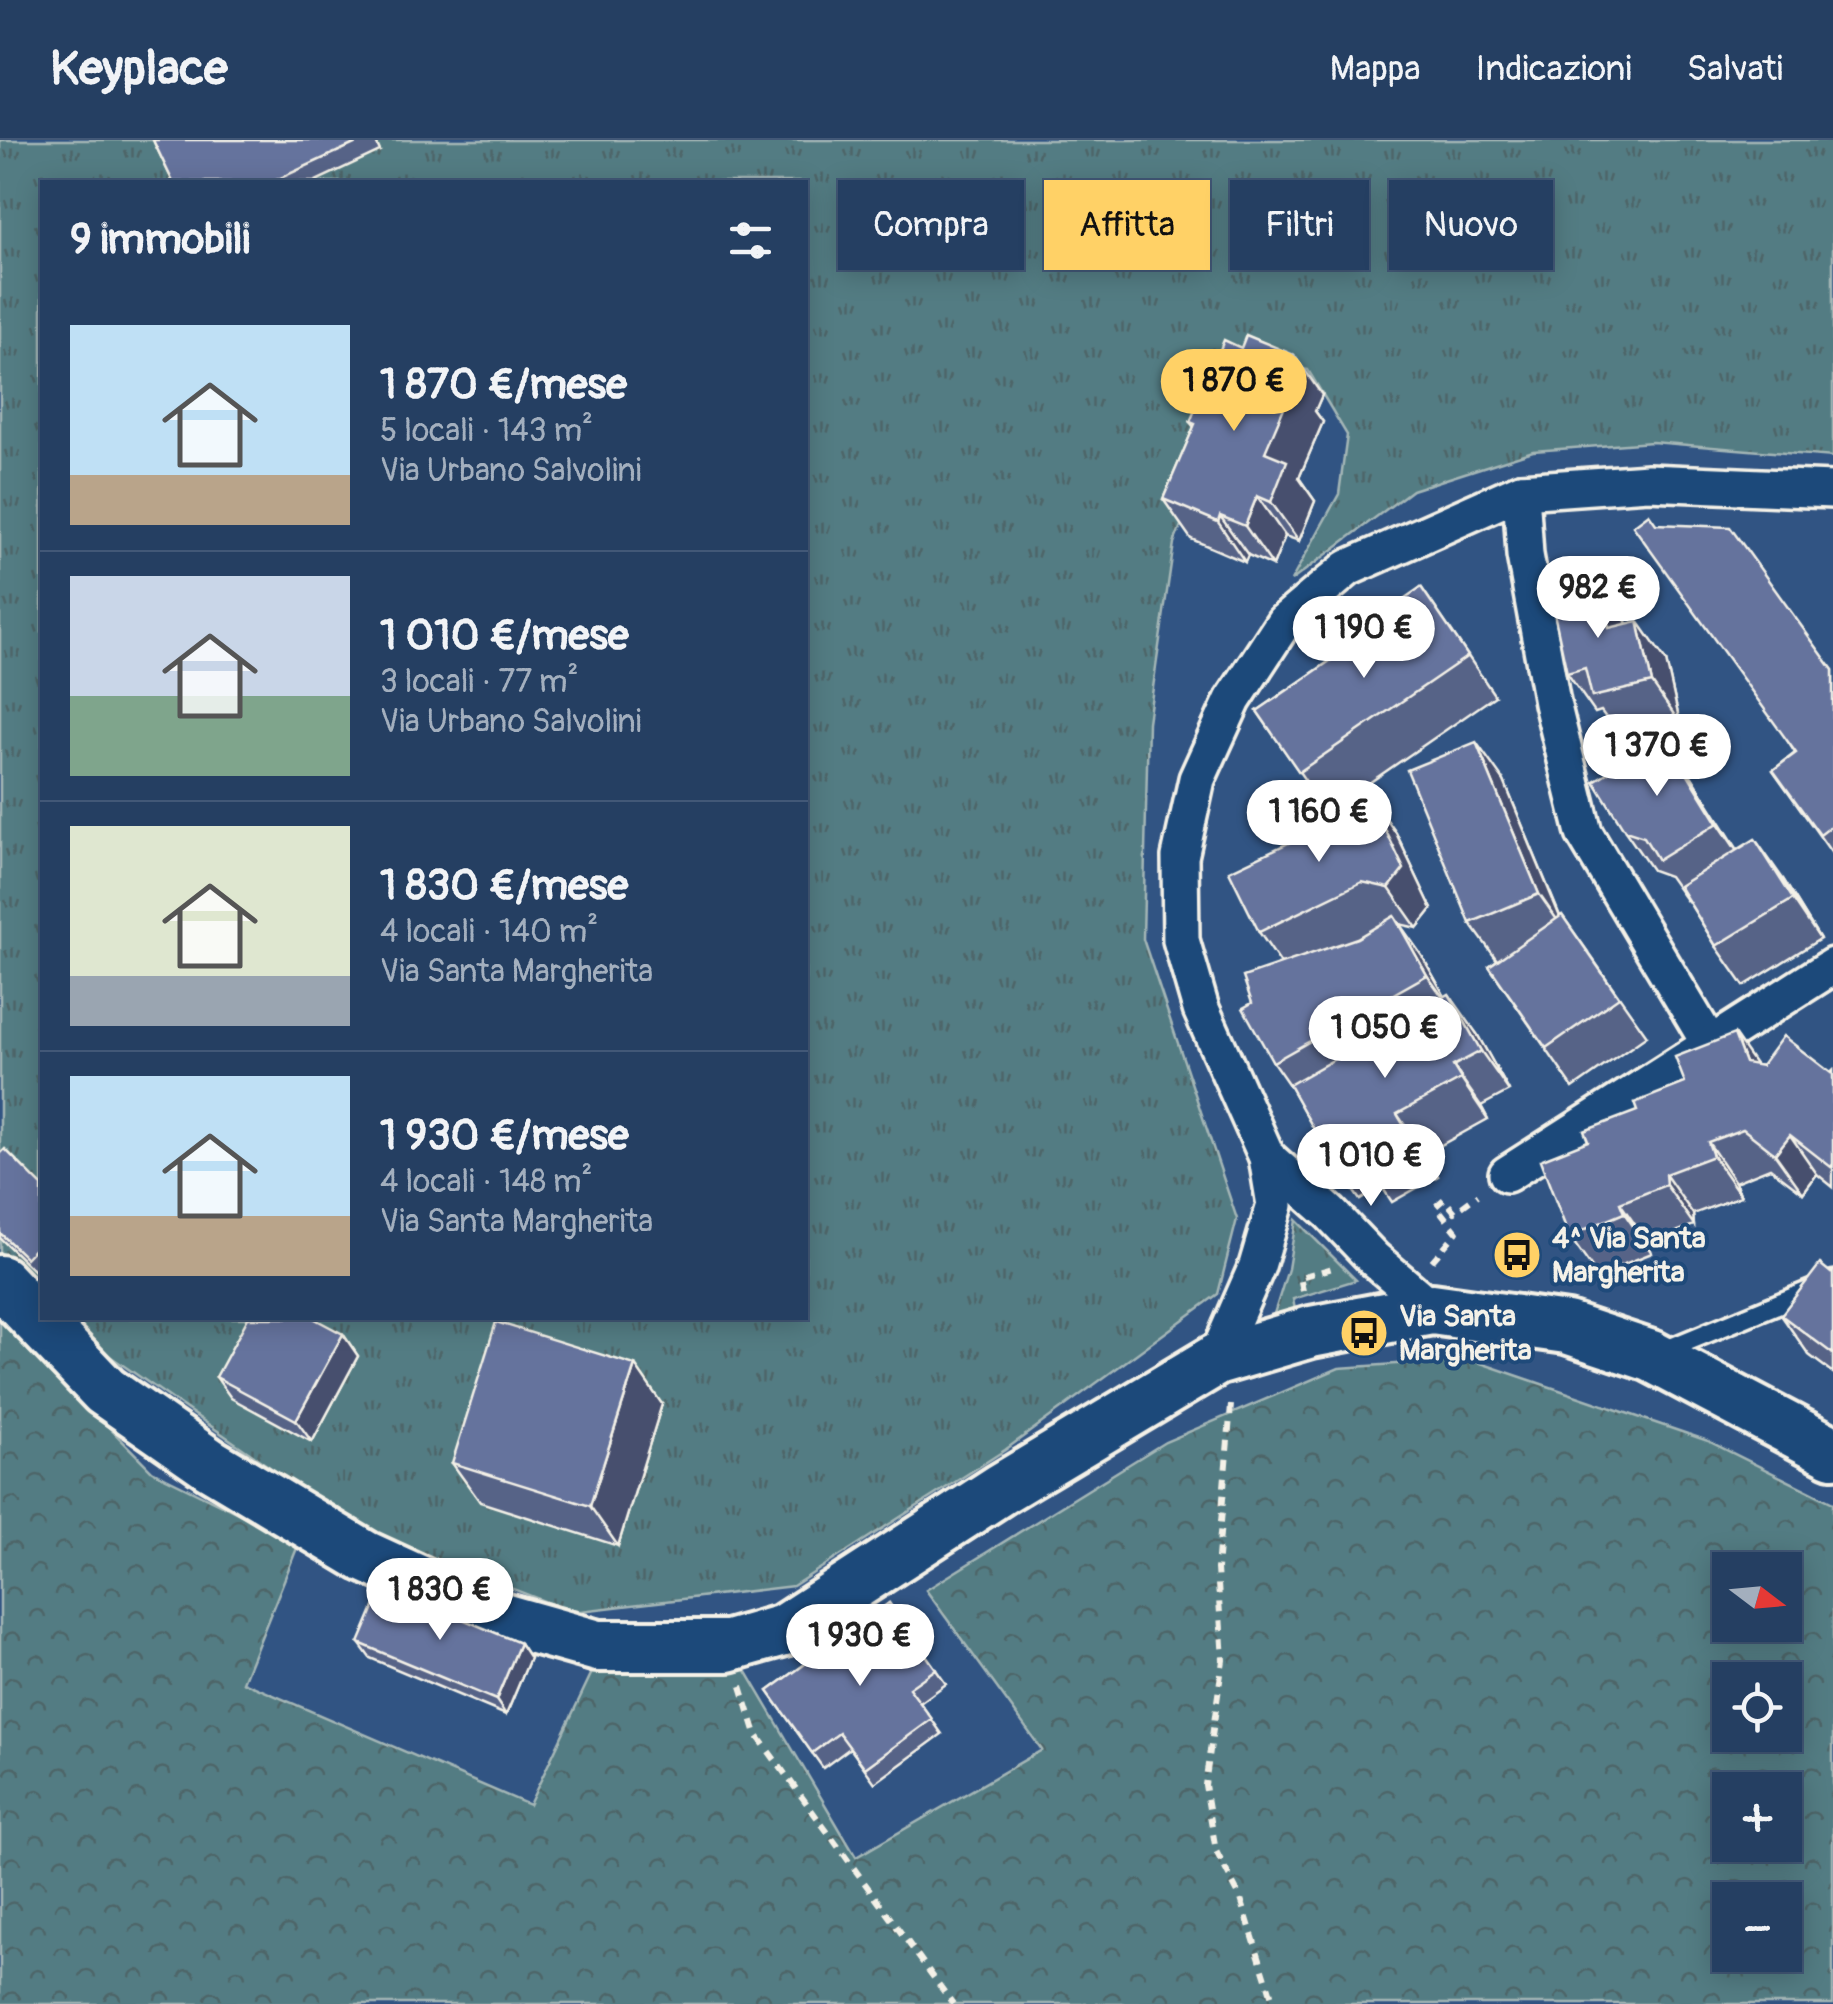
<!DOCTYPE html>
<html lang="it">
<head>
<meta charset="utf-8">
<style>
  :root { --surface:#253f62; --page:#2d4668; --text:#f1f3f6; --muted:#a3afbe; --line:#425877; --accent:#ffd166 }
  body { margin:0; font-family:Pangolin,sans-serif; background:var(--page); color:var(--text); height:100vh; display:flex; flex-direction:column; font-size:38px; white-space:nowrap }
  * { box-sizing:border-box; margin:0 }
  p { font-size:32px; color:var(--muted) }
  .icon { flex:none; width:55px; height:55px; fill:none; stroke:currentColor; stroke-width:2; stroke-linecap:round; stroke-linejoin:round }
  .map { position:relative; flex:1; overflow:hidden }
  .side { position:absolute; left:40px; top:40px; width:768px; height:1140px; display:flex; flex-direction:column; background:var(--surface); border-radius:0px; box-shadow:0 5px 25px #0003,0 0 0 2px var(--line) }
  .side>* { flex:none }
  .banner { position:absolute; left:838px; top:40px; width:845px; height:90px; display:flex; gap:20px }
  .needle { width:65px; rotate:106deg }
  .tools { position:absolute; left:1712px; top:1412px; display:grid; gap:20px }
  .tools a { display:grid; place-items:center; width:90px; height:90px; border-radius:0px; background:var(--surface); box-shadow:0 5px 25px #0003,0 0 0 2px var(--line); font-size:50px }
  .price { position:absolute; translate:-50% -85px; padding:0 22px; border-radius:35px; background:#fff; color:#222; font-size:32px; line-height:65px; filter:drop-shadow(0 2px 5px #0008) }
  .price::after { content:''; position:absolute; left:50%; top:60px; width:30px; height:22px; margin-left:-15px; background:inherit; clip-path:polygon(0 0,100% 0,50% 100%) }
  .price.on { background:var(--accent); color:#111 }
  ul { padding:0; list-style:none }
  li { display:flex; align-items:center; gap:30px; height:250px; padding:0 30px }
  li+li { border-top:2px solid var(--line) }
  li span { display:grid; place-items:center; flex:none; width:280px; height:200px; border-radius:0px; color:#555 }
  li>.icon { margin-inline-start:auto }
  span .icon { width:120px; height:120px; fill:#fffc; stroke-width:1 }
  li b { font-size:42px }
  h2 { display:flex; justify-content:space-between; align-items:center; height:120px; padding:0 30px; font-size:42px }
  .chip { padding:0 35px; border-radius:0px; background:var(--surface); box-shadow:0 5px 25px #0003,0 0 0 2px var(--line); font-size:35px; line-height:90px }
  .chip.on { background:var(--accent); color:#111 }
  header { display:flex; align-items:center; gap:60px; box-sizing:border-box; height:140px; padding:0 50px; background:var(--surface); border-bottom:2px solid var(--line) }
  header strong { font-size:48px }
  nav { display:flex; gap:55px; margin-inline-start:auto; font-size:35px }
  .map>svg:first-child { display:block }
  .grass { fill:url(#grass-tufts); stroke:#a4b6b6; stroke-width:2.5 }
  .forest { fill:url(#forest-crowns); stroke:#a4b6b6; stroke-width:2.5; fill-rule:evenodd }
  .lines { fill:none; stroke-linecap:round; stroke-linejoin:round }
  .lane-casing { stroke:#f4f1e8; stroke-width:25 }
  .street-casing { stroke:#f4f1e8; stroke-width:42 }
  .secondary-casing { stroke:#f4f1e8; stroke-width:58 }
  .path { stroke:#f4f1e8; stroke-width:6; stroke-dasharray:10 8; stroke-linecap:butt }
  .lane { stroke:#1f4a7a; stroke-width:18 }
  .street { stroke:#1f4a7a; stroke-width:35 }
  .secondary { stroke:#1f4a7a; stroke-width:50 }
  .wall { fill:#576387; stroke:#f4f1e8; stroke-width:2.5 }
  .shaded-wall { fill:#47506e; stroke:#f4f1e8; stroke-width:2.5 }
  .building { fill:#65739d; stroke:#f4f1e8; stroke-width:2.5 }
  .labels { text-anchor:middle; stroke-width:8; stroke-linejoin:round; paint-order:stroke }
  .poi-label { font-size:30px; font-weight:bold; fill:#f4f1e8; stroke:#1f4a7a; text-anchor:start }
</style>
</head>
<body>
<header>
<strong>Keyplace</strong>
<nav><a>Mappa</a><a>Indicazioni</a><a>Salvati</a></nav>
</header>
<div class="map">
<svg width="1833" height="1864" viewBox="0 0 1833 1864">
  <defs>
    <pattern id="grass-tufts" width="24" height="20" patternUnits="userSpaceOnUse" patternTransform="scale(2.5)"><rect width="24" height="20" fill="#537c83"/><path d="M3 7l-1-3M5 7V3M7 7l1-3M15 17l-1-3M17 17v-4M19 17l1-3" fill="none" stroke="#4e6568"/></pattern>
    <pattern id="forest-crowns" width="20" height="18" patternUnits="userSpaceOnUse" patternTransform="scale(2.5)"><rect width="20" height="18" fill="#537c83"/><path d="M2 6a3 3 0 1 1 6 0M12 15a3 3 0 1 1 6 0" fill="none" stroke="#4e6568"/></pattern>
  </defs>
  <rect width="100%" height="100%" fill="#315483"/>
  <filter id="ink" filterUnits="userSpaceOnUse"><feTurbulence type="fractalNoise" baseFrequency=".01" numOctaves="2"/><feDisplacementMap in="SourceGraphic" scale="20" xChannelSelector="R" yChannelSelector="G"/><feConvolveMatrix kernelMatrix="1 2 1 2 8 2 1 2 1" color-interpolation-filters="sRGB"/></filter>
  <g filter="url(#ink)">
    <!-- grass -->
    <g class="grass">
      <polygon points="0,0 1833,0 1833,317 1652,302 1533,311 1412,350 1291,441 1339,354 1347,295 1308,230 1248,219 1174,403 1148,582 1143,799 1237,1079 1218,1154 1005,1310 793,1446 572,1472 359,1389 55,1178 805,1178 805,42 42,42 42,1164 0,1117"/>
      <polygon points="1296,1080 1356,1140 1293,1159 1295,1170 1273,1177 1288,1129"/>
    </g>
    <!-- forest -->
    <path class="forest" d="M0,1177L152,1331L299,1403L243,1542L529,1665L595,1526L744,1527L856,1717L1042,1610L926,1450L1165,1302L1339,1228L1469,1219L1708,1301L1833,1363V1864H0ZM1730,1430H1785V1485H1730ZM1730,1540H1785V1595H1730ZM1730,1650H1785V1705H1730ZM1730,1760H1785V1815H1730Z"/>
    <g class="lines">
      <!-- lane casing -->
      <g class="lane-casing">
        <polyline id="lane" points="1661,1212 1833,1141"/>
      </g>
      <!-- street casing -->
      <g class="street-casing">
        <g id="street">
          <polyline points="1521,351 1525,415 1552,563 1584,693 1711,906"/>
          <polyline points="1267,1017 1330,1073 1374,1119 1432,1169"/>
          <polyline points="1507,1034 1833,826"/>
          <polyline points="1216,1220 1257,1126 1275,1065 1267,1017 1201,869 1181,800 1180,717 1197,639 1233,560 1284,482 1348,428 1521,351 1648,342 1833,350"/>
        </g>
      </g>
      <!-- secondary casing -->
      <g class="secondary-casing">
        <polyline id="secondary" points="0,1141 105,1251 210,1324 364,1416 499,1478 598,1506 728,1506 784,1490 1001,1349 1216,1220 1311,1192 1432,1169 1567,1188 1651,1216 1833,1312"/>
      </g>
      <!-- path -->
      <g class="path">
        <polyline points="1432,1121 1457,1092 1436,1066 1444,1059 1455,1072 1478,1055"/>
        <polyline points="1303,1151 1300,1137 1333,1128"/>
        <polyline points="1231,1265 1217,1429 1223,1520 1205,1645 1216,1711 1241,1759 1274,1864"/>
        <polyline points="741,1546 756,1594 953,1864"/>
      </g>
      <!-- lane -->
      <use href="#lane" class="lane"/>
      <!-- street -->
      <use href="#street" class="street"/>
      <!-- secondary -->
      <use href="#secondary" class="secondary"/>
    </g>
    <!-- wall -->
    <g class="wall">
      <polygon points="153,0 375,0 380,11 314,42 173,42"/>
      <polygon points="1322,255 1315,271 1323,282 1299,338 1315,361 1299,401 1285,396 1273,426 1248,415 1245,422 1191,399 1163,359 1194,287 1190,282"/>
      <polygon points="1656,384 1833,530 1833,715 1773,630 1795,613"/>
      <polygon points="1421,447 1495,556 1327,672 1257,571 1384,484"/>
      <polygon points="1625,478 1627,484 1666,521 1680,583 1620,597 1601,571 1595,573 1567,533"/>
      <polygon points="1692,637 1738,710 1783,739 1820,799 1744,846 1716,806 1687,759 1686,760 1669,736 1652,730 1625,691"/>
      <polygon points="1504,641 1560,776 1562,775 1647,896 1573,948 1489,826 1497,820 1470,783"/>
      <polygon points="1368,653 1396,693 1432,769 1417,788 1399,784 1422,816 1445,857 1477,894 1509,951 1481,966 1488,979 1425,1014 1438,1036 1392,1062 1382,1047 1360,1060 1332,1021 1289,945 1273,922 1252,863 1281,824 1259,792 1322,687"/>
      <polygon points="1755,925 1831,933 1833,931 1833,1047 1817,1034 1803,1053 1770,1028 1735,1042 1741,1056 1693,1074 1694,1085 1648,1103 1652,1113 1597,1135 1569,1096"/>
      <polygon points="0,1014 42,1046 42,1127 36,1133 0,1098"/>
      <polygon points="1833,1131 1833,1233 1809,1215 1781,1175"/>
      <polygon points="343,1194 358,1216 312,1302 231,1258 216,1237"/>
      <polygon points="662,1264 618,1406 480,1362 452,1323"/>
      <polygon points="889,1463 946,1544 920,1563 942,1594 875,1643 850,1608 823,1628 768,1551"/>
      <polygon points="359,1503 520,1503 530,1518 506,1575 370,1518"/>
    </g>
    <!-- shaded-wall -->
    <g class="shaded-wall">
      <polygon points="1294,215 1322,255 1315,271 1323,282 1299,338 1315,361 1299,401 1271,362 1265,312 1284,238"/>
      <polygon points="1257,356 1285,396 1273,426 1245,386"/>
      <polygon points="1220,376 1248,415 1245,422 1218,382"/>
      <polygon points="1597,438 1625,478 1637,527 1609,488"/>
      <polygon points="1638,481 1666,521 1680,583 1652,543"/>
      <polygon points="1665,597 1692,637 1745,723 1718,683"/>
      <polygon points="1476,602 1504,641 1567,794 1539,754"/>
      <polygon points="1368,653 1396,693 1432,769 1417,788 1389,748"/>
      <polygon points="1755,699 1783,739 1820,799 1793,759"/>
      <polygon points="1394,776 1422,816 1455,874 1427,835"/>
      <polygon points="1449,854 1477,894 1509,951 1481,911"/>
      <polygon points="1734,894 1761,933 1745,923"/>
      <polygon points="1453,926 1481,966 1488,979 1461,939"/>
      <polygon points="1397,974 1425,1014 1438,1036 1410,996"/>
      <polygon points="1790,995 1817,1034 1803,1053 1775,1014"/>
      <polygon points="1708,1002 1735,1042 1741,1056 1713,1016"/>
      <polygon points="1665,1034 1693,1074 1694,1085 1666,1045"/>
      <polygon points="1620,1063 1648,1103 1652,1113 1624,1073"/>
      <polygon points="343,1194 358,1216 312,1302 296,1280"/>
      <polygon points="635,1225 662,1264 618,1406 590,1366"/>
      <polygon points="520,1503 530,1518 506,1575 496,1560"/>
    </g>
    <!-- building -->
    <g class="building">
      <polygon points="153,0 363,0 272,42 173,42"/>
      <polygon points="1246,195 1294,215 1284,238 1295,242 1265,312 1287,321 1271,362 1257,356 1245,386 1220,376 1218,382 1163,359 1195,284 1190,282 1224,200 1241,208"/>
      <polygon points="1649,374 1656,384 1730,387 1833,530 1833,685 1820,695 1773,630 1796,613 1633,386"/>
      <polygon points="1597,438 1609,488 1638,481 1652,543 1592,557 1585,528 1567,533 1549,450"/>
      <polygon points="1421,447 1468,516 1299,632 1257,571 1384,484 1379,476"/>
      <polygon points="1665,597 1718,683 1658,720 1644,697 1625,691 1594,641"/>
      <polygon points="1476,602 1539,754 1470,783 1407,630"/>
      <polygon points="1368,653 1404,729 1389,748 1362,742 1259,792 1229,731 1322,687 1318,677"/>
      <polygon points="1755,699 1793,759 1716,806 1679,746"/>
      <polygon points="1562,775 1619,857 1546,908 1489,826"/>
      <polygon points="1394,776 1427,835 1273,922 1243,868 1252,863 1243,837 1357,798"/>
      <polygon points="1449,854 1481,911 1453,926 1461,939 1397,974 1410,996 1364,1022 1355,1007 1332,1021 1289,945"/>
      <polygon points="1734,894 1745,923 1761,926 1783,896 1831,933 1833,931 1833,1024 1831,1027 1790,995 1775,1014 1743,989 1708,1002 1713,1016 1665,1034 1666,1045 1620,1063 1624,1073 1569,1096 1540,1020 1588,1001 1584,991 1637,971 1634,963 1685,943 1675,917"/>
      <polygon points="5,1009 42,1046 42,1101 26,1118 0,1093 0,1014"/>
      <polygon points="1820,1124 1831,1133 1833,1131 1833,1214 1781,1175"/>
      <polygon points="248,1178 313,1178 343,1194 296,1280 216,1237"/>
      <polygon points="496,1182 635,1225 590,1366 452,1323"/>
      <polygon points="383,1446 520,1503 496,1560 359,1503"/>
      <polygon points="889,1463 936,1529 909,1548 932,1579 865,1628 839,1593 812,1613 768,1551"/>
    </g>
  </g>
  <!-- icons -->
  <defs>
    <g id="bus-disc" transform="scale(2.5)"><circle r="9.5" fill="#ffd166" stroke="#1f4a7a"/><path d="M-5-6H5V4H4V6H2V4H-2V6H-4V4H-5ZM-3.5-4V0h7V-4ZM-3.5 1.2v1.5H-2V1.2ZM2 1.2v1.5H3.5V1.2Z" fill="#111"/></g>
  </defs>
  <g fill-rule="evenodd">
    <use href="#bus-disc" x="1517" y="1115"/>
    <use href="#bus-disc" x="1364" y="1193"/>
  </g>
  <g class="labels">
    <!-- poi labels -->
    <g class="poi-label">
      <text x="1552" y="1108">4^ Via Santa<tspan x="1552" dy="34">Margherita</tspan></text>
      <text x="1399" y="1186">Via Santa<tspan x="1399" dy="34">Margherita</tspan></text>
    </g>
  </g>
</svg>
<div class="tools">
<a><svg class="needle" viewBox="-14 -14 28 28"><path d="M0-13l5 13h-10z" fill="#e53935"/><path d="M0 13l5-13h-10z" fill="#a3afbe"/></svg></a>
<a><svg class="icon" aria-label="locate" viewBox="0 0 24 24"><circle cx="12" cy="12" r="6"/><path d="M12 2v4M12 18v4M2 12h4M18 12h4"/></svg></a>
<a>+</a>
<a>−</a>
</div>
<b class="price on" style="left:1234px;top:294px">1 870 €</b>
<b class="price" style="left:1598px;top:501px">982 €</b>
<b class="price" style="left:1364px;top:541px">1 190 €</b>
<b class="price" style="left:1657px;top:659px">1 370 €</b>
<b class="price" style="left:1319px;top:725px">1 160 €</b>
<b class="price" style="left:1385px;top:941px">1 050 €</b>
<b class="price" style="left:1371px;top:1069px">1 010 €</b>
<b class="price" style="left:440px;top:1503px">1 830 €</b>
<b class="price" style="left:860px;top:1549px">1 930 €</b>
<div class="banner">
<a class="chip">Compra</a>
<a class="chip on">Affitta</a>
<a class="chip">Filtri</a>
<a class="chip">Nuovo</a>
</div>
<section class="side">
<h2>9 immobili<svg class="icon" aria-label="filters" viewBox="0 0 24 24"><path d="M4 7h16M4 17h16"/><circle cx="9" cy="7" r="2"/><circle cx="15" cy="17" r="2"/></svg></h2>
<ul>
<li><span style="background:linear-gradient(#bfe0f5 75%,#b9a48a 0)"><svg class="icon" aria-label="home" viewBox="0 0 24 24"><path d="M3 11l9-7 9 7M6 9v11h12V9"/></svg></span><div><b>1 870 €/mese</b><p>5 locali · 143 m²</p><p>Via Urbano Salvolini</p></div></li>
<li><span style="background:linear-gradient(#c9d6e8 60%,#7fa58c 0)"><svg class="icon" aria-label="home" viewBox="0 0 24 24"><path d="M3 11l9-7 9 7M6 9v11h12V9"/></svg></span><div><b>1 010 €/mese</b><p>3 locali · 77 m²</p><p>Via Urbano Salvolini</p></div></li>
<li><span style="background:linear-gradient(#dfe7d0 75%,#9aa5b1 0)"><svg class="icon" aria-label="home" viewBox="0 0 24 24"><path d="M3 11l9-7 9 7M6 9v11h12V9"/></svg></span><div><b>1 830 €/mese</b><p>4 locali · 140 m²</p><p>Via Santa Margherita</p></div></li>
<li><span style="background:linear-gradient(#bfe0f5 70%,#b9a48a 0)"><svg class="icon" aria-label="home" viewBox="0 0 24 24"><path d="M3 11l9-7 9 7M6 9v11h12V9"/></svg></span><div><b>1 930 €/mese</b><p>4 locali · 148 m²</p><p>Via Santa Margherita</p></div></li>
</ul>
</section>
</div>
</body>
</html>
